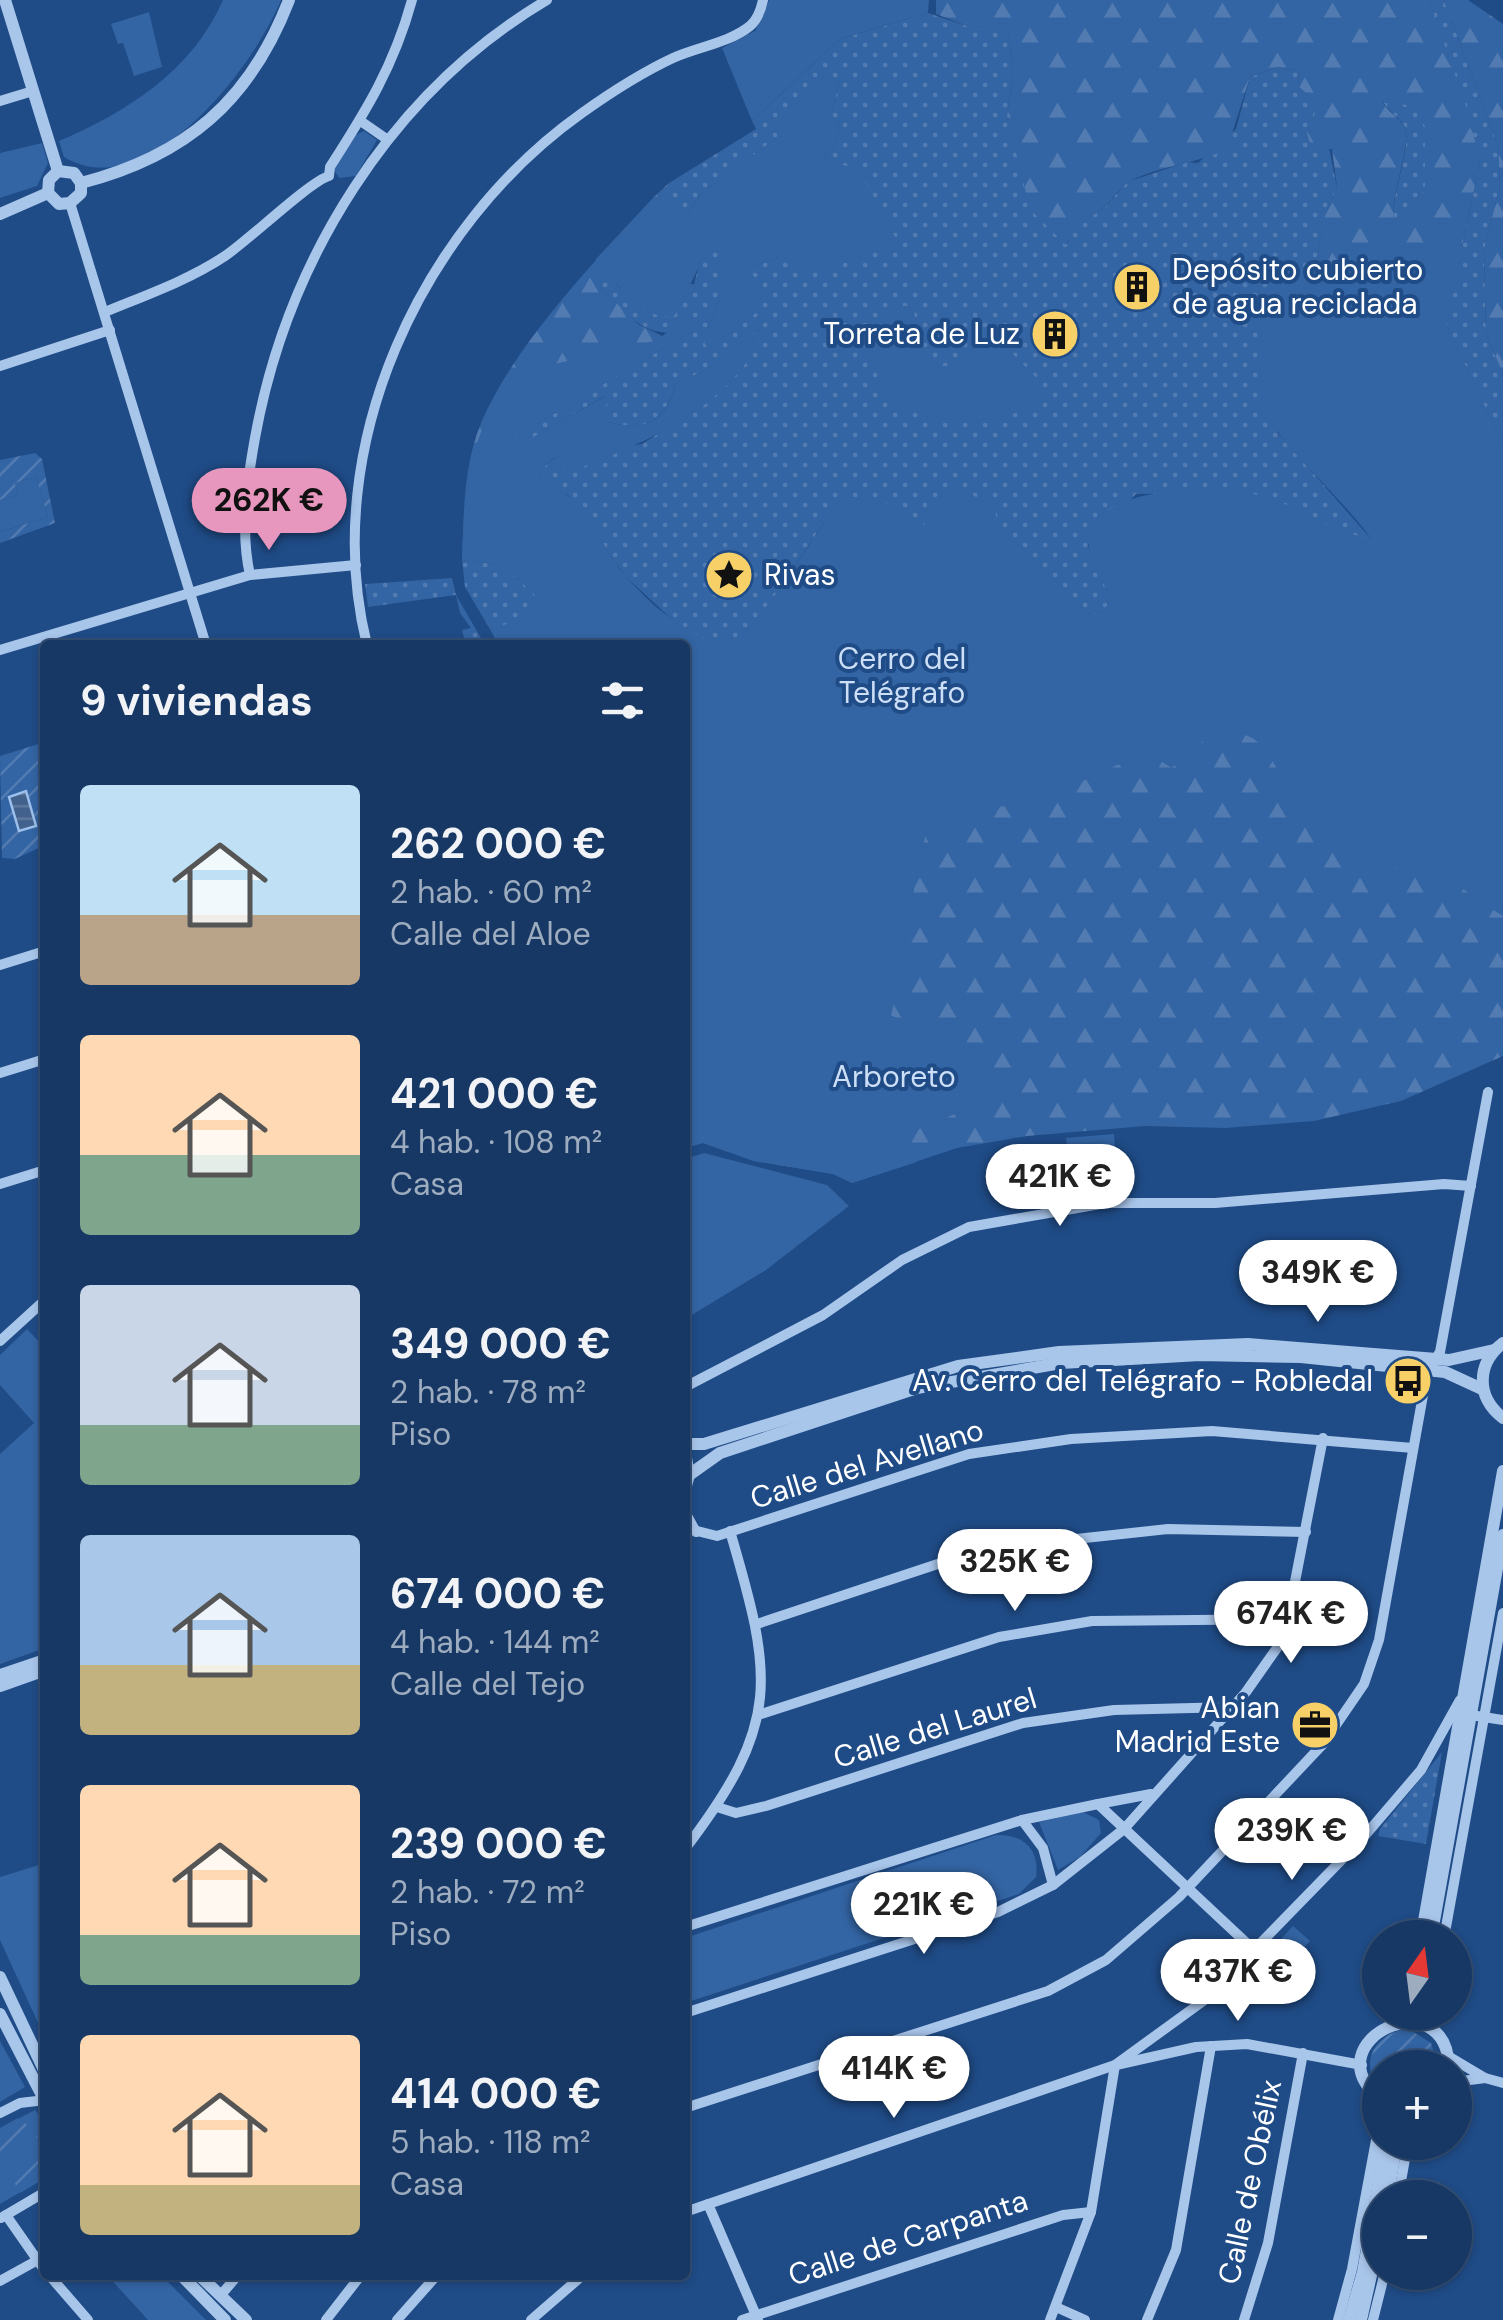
<!DOCTYPE html>
<html lang="es">
<head>
<meta charset="utf-8">
<style>
  :root { --surface:#173864; --page:#24436d; --text:#f1f3f6; --muted:#9eacbf; --line:#365278; --accent:#e797bd }
  body { margin:0; font-family:"DM Sans",sans-serif; background:var(--page); color:var(--text); height:100vh; display:flex; flex-direction:column; font-size:38px; white-space:nowrap }
  * { box-sizing:border-box; margin:0 }
  p { font-size:32px; color:var(--muted) }
  .icon { flex:none; width:55px; height:55px; fill:none; stroke:currentColor; stroke-width:2; stroke-linecap:round; stroke-linejoin:round }
  .map { position:relative; flex:1; overflow:hidden }
  .details { position:absolute; left:40px; top:640px; width:650px; height:1640px; display:flex; flex-direction:column; background:var(--surface); border-radius:10px; box-shadow:0 2px 8px #0004,0 0 0 2px var(--line) }
  .details>* { flex:none }
  .needle { width:65px; rotate:14deg }
  .buttons { position:absolute; left:1362px; top:1920px; display:grid; gap:20px }
  .buttons a { display:grid; place-items:center; width:110px; height:110px; border-radius:50%; background:var(--surface); box-shadow:0 2px 8px #0004,0 0 0 2px var(--line); font-size:50px }
  .price { position:absolute; translate:-50% -85px; padding:0 22px; border-radius:35px; background:#fff; color:#222; font-size:32px; line-height:65px; filter:drop-shadow(0 2px 5px #0008) }
  .price::after { content:''; position:absolute; left:50%; top:60px; width:30px; height:22px; margin-left:-15px; background:inherit; clip-path:polygon(0 0,100% 0,50% 100%) }
  .price.selected { background:var(--accent); color:#111 }
  ul { padding:0; list-style:none }
  li { display:flex; align-items:center; gap:30px; height:250px; padding:0 40px }
  li span { display:grid; place-items:center; flex:none; width:280px; height:200px; border-radius:10px; color:#555 }
  li>.icon { margin-inline-start:auto }
  span .icon { width:120px; height:120px; fill:#fffc; stroke-width:1 }
  li b { font-size:42px }
  h2 { display:flex; justify-content:space-between; align-items:center; height:120px; padding:0 40px; font-size:42px }
  .map>svg:first-child { display:block }
  .grass { fill:url(#grass-dots) }
  .forest { fill:url(#forest-firs); fill-rule:evenodd }
  .park { fill:#3364a3 }
  .garden { fill:url(#garden-furrows) }
  .water { fill:url(#water-rules); stroke:#9cc0eb; stroke-width:2.5 }
  .lines { fill:none; stroke-linecap:round; stroke-linejoin:round }
  .minor { stroke:#a8c5ea; stroke-width:10 }
  .tertiary { stroke:#a8c5ea; stroke-width:12 }
  .labels { text-anchor:middle; stroke-width:8; stroke-linejoin:round; paint-order:stroke }
  .poi-label { font-size:30px; fill:#fff; stroke:#1f4b86; text-anchor:end }
  .park-label { font-size:30px; fill:#cddff7; stroke:#1f4b86 }
  .street-label { font-size:30px; fill:#fff; stroke:#1f4b86 }
</style>
</head>
<body>
<div class="map">
<svg width="1503" height="2320" viewBox="0 0 1503 2320">
  <defs>
    <pattern id="grass-dots" width="8" height="8" patternUnits="userSpaceOnUse" patternTransform="scale(2.5)"><rect width="8" height="8" fill="#3364a3"/><path d="M2 2h.1M6 6h.1" fill="none" stroke="#527bb1" stroke-width="1.8" stroke-linecap="round"/></pattern>
    <pattern id="forest-firs" width="22" height="20" patternUnits="userSpaceOnUse" patternTransform="scale(2.5)"><rect width="22" height="20" fill="#3364a3"/><path d="M5 1l3.5 6h-7zM16 11l3.5 6h-7z" fill="#527bb1"/></pattern>
    <pattern id="garden-furrows" width="10" height="10" patternUnits="userSpaceOnUse" patternTransform="scale(2.5)"><rect width="10" height="10" fill="#3364a3"/><path d="M-1 1l2-2M0 10L10 0M9 11l2-2" fill="none" stroke="#527bb1"/></pattern>
    <pattern id="water-rules" width="6" height="5" patternUnits="userSpaceOnUse" patternTransform="scale(2.5)"><rect width="6" height="5" fill="#42618c"/><path d="M0 2.5h6" fill="none" stroke="#5e799d"/></pattern>
  </defs>
  <rect width="100%" height="100%" fill="#1f4b86"/>
  <!-- grass -->
  <g class="grass">
    <polygon points="1429,0 1444,0 1498,146 1500,185 1484,251 1486,334 1503,374 1503,446 1446,324 1480,161"/>
    <path d="M928,13L967,26L1008,27L1013,76L1007,116L1016,147L1067,244L1075,227L1106,206L1127,182L1187,162L1198,163L1236,129L1250,77L1278,67L1298,71L1299,87L1320,104L1337,187L1325,217L1313,280L1281,277L1277,432L1372,540L1343,533L1272,499L1236,493L1136,494L1088,545L1111,599L1104,611L1090,615L1023,549L997,530L925,526L840,498L761,618L740,639L712,643L676,623L626,577L568,495L543,484L539,471L556,457L642,444L704,404L725,386L762,328L706,370L676,384C664,423 645,432 607,422L605,396L517,447L513,438L692,331C643,340 632,318 599,286L608,276L621,289L694,284L700,261L712,244L722,248L721,291L704,341L751,275V267L785,255L829,169L824,156L834,149L840,124L831,116L839,81L816,77L778,137L702,193L686,215L654,197L669,183L756,129L752,121L840,39Z"/>
    <path d="M1388,98L1417,109L1425,126V189L1400,218H1394C1389,206 1409,153 1406,132C1405,119 1388,113 1383,101Z"/>
    <polygon points="462,560 500,564 535,594 520,619 491,631 465,587"/>
    <polygon points="452,578 456,595 485,645 466,645 462,630 471,628 460,613 456,595 368,607 365,584"/>
    <polygon points="1442,1752 1426,1844 1378,1836 1380,1829"/>
  </g>
  <!-- forest -->
  <g class="forest">
    <path d="M936,0H1429L1466,106L1480,161L1446,324L1503,446V1056L1401,1101L1314,1121L1226,1128L1145,1126L1027,1136L957,1148L852,1183L833,1174L754,1161L703,1143L685,1148V645H499L491,631L520,618L535,594L500,564L462,560C464,514 463,467 481,423C515,343 596,260 654,197L687,214L702,193L778,137L773,122L816,77L839,80L831,116L840,124L834,149L824,156L829,168L840,164L859,170L898,243L810,272L790,270L785,255L751,267V275L763,281L758,311L708,349L704,341L721,291V248L712,244C696,267 688,294 673,318L654,314L607,277L600,287L638,324L662,336L690,319L692,331L513,438L518,446L606,396L607,422C645,432 665,423 676,384L706,370L764,326C738,407 641,444 569,472L555,457L539,471L543,483C576,484 605,554 627,578C643,596 665,617 686,628C704,638 714,645 736,639C753,634 827,520 839,498C870,494 900,506 925,525L928,502C956,483 970,491 995,510L998,530L1023,549L1090,615L1104,611L1111,599C1104,583 1089,559 1089,542C1088,481 1233,485 1272,499C1279,501 1285,507 1292,511C1316,524 1344,533 1371,539C1347,498 1271,442 1262,401C1255,365 1262,322 1267,286L1281,277L1313,280L1325,216L1337,187L1332,149L1312,150L1307,133L1319,104L1299,87L1298,71L1278,67L1250,77L1227,149C1196,164 1163,165 1132,180C1120,186 1114,199 1104,207C1087,220 1076,225 1066,245L1030,209L1007,116L1013,76L1008,28L967,26L936,14ZM1388,98L1416,109L1425,126V189L1400,217L1394,218C1389,206 1408,153 1406,133C1405,119 1388,114 1383,102ZM891,1016L909,1023L937,1021L889,1141Z"/>
    <polygon points="1444,0 1468,0 1503,24 1503,374 1486,334 1484,251 1500,185 1498,146"/>
  </g>
  <!-- park -->
  <g class="park">
    <path d="M223,0H281C254,67 147,207 64,157L59,141C127,112 192,71 223,0Z"/>
    <polygon points="769,0 929,0 928,13 840,39 752,121 722,48 755,31"/>
    <polygon points="149,12 162,67 134,76 123,43 118,44 111,24"/>
    <path d="M816,77L839,80L831,116L840,124L834,149L824,156L829,168L840,164L859,170L898,243L810,272L790,270L785,255L751,267V275L763,281L758,311L708,349L704,341L721,291V248L712,244C696,267 688,294 673,318C640,311 616,286 595,260L654,197L687,214L702,193L778,137L773,122Z"/>
    <polygon points="364,131 377,140 356,176 339,178 334,170 356,135"/>
    <polygon points="42,143 48,163 37,186 0,198 0,153"/>
    <path d="M1380,244L1464,251L1446,324L1503,446V916C1472,897 1445,873 1412,859L1365,881C1357,846 1315,821 1292,793C1278,776 1268,741 1245,735C1215,728 1190,747 1172,768L1159,760L1117,765L1032,805L990,807L926,833C910,894 906,955 891,1016C908,1023 920,1017 937,1021C963,1026 997,1078 986,1101L890,1141L917,1162L852,1183L833,1174L754,1161L703,1143L685,1148V645H499L491,631L520,618L535,594L500,564L462,560C465,479 468,444 511,374L654,341L690,319L692,331L513,438L518,446L606,396L607,422C645,432 665,423 676,384L706,370L764,326C738,407 641,444 569,472L555,457L539,472L543,483C576,484 605,554 627,578C643,596 665,617 686,628C704,638 714,646 736,639C753,635 827,520 839,498C870,494 900,506 925,525L928,502C956,483 970,491 995,510L998,530L1023,549L1090,615L1104,611L1111,599C1104,583 1089,559 1089,542C1089,481 1234,484 1272,499C1307,511 1333,532 1371,539C1347,502 1269,436 1262,401C1255,364 1262,322 1267,286L1281,277L1350,284Z"/>
    <path d="M902,306H912L928,361L938,367L955,365L982,339L1002,343L1042,384V397C1014,428 917,429 890,396C880,385 875,367 869,353L884,319Z"/>
    <polygon points="36,477 48,517 0,532 0,500 18,495 15,483"/>
    <polygon points="1114,1134 1115,1150 1068,1152 1066,1138"/>
    <polygon points="704,1153 827,1185 849,1206 766,1270 685,1319 685,1159"/>
    <polygon points="27,1329 45,1348 45,1648 0,1664 0,1454 34,1423 0,1385 0,1355"/>
    <polygon points="1083,1812 1099,1820 1101,1833 1080,1857 1058,1870 1039,1822"/>
    <path d="M996,1835C1023,1834 1040,1849 1036,1877L1019,1894L685,2003V1938Z"/>
    <polygon points="45,1863 45,2038 0,1940 0,1877"/>
    <polygon points="1293,1926 1310,1941 1280,1974 1263,1958"/>
    <polygon points="0,2041 25,2087 0,2102"/>
    <polygon points="35,2110 45,2123 45,2178 0,2204 0,2128"/>
    <polygon points="107,2275 161,2275 206,2320 148,2320"/>
  </g>
  <!-- garden -->
  <g class="garden">
    <polygon points="35,453 42,459 55,523 0,543 0,532 48,517 36,477 15,483 18,495 0,500 0,460"/>
    <polygon points="45,742 45,845 15,859 2,858 0,756"/>
    <path d="M1400,2030L1412,2031L1431,2043L1439,2068H1380V2091C1361,2066 1370,2039 1400,2030Z"/>
    <polygon points="18,2118 41,2135 0,2157 0,2128"/>
    <polygon points="45,2151 45,2178 20,2193 9,2173"/>
  </g>
  <!-- water -->
  <polygon class="water" points="26,791 36,826 19,831 9,797"/>
  <g class="lines">
    <!-- minor -->
    <g class="minor">
      <polyline points="0,101 33,91"/>
      <polyline points="362,122 388,140"/>
      <polyline points="70,203 206,645"/>
      <path d="M105,312C146,295 187,281 225,256C249,240 309,182 329,176L330,167C366,111 394,66 412,0"/>
      <polyline points="0,366 110,330"/>
      <path d="M250,575C240,531 247,482 255,438C287,261 390,93 547,0"/>
      <path d="M367,645C318,448 421,227 582,113C610,93 641,73 673,58C697,47 729,43 750,26C758,19 761,10 763,0"/>
      <polyline points="0,650 250,575 356,565"/>
      <polyline points="0,965 45,951"/>
      <polyline points="0,1073 45,1059"/>
      <polyline points="0,1184 45,1170"/>
      <polyline points="0,1341 45,1300"/>
      <polyline points="685,1387 823,1315 902,1260 969,1227 1106,1203 1215,1203 1444,1184 1471,1186"/>
      <polyline points="685,1512 696,1532"/>
      <polyline points="685,1528 717,1536 969,1454 1071,1439 1212,1431 1413,1448"/>
      <polyline points="757,1624 983,1549 1168,1529 1306,1532"/>
      <polyline points="758,1715 999,1637 1092,1621 1290,1619"/>
      <polyline points="1477,1716 1503,1720"/>
      <polyline points="1098,1804 1151,1794"/>
      <polyline points="717,1807 736,1813 766,1806 1023,1723 1114,1710 1232,1707"/>
      <polyline points="1022,1820 1043,1848 1053,1885"/>
      <path d="M685,1849C782,1722 773,1678 730,1531"/>
      <polyline points="685,1927 1022,1820 1098,1804 1255,1951"/>
      <polyline points="1444,1938 1503,1613"/>
      <polyline points="685,2013 998,1912 1053,1885 1124,1829 1246,1692 1284,1638 1323,1438"/>
      <polyline points="1448,2056 1485,2078 1455,2082"/>
      <polyline points="1116,2065 1196,2047 1247,2044 1362,2065"/>
      <polyline points="1485,2078 1503,2083"/>
      <polyline points="685,2108 1048,1991 1106,1960 1179,1897 1323,1744 1364,1684 1379,1640 1427,1373 1440,1352 1488,1092"/>
      <polyline points="0,2113 20,2103 45,2100"/>
      <polyline points="1398,2198 1408,2142"/>
      <polyline points="708,2204 758,2320"/>
      <polyline points="685,2212 1115,2065 1206,1999 1362,1839 1421,1770 1460,1700"/>
      <polyline points="6,2215 45,2271"/>
      <polyline points="1,2218 45,2192"/>
      <polyline points="49,2275 88,2320"/>
      <polyline points="0,2281 36,2261"/>
      <polyline points="220,2296 238,2275"/>
      <polyline points="1056,2307 1085,2320"/>
      <polyline points="326,2320 361,2275"/>
      <polyline points="397,2320 437,2275"/>
      <polyline points="531,2320 583,2275"/>
      <polyline points="742,2320 1063,2215 1091,2212"/>
      <polyline points="1050,2320 1091,2212 1115,2065"/>
      <polyline points="1147,2320 1176,2250 1211,2046"/>
      <polyline points="1244,2320 1268,2243 1303,2053"/>
      <polyline points="1338,2320 1352,2269 1380,2119"/>
      <polyline points="1373,2320 1385,2272"/>
    </g>
    <!-- tertiary -->
    <g class="tertiary">
      <polyline points="5,0 58,171"/>
      <path d="M81,183C186,156 250,101 289,0"/>
      <polyline points="48,193 49,180 58,171 74,173 81,183"/>
      <polyline points="48,193 59,204 70,203 81,193 81,183"/>
      <polyline points="0,214 48,193"/>
      <path d="M1503,1343C1476,1364 1476,1397 1503,1418"/>
      <polyline points="685,1444 704,1444 958,1366 1059,1352 1248,1344 1449,1360 1494,1350"/>
      <polyline points="685,1452 689,1475 685,1489"/>
      <polyline points="689,1475 720,1453 917,1388 1061,1363 1200,1355 1301,1357 1445,1372 1482,1389"/>
      <polyline points="0,1675 45,1660"/>
      <polyline points="0,1686 45,1670"/>
      <polyline points="1421,1938 1503,1471"/>
      <polyline points="1431,1938 1503,1535"/>
      <polyline points="0,1977 45,2072"/>
      <polyline points="0,2014 45,2101"/>
      <path d="M1380,2099C1310,2040 1447,1978 1449,2068"/>
      <polyline points="1387,2198 1397,2142"/>
      <polyline points="181,2275 225,2320"/>
      <polyline points="199,2275 246,2320"/>
      <polyline points="1349,2320 1363,2272 1386,2142"/>
      <polyline points="1361,2320 1380,2235"/>
    </g>
  </g>
  <!-- icons -->
  <defs>
    <g id="building-disc" transform="scale(2.5)"><circle r="9.5" fill="#f8d068" stroke="#1f4b86"/><path d="M-4-6H4V6H1V3H-1V6H-4ZM-2.5-4.3h1.7v1.8h-1.7ZM.8-4.3h1.7v1.8H.8ZM-2.5-1h1.7V.8h-1.7ZM.8-1h1.7V.8H.8Z" fill="#111"/></g>
    <g id="sight-disc" transform="scale(2.5)"><circle r="9.5" fill="#f8d068" stroke="#1f4b86"/><path d="M0-6L1.8-2.2L6-1.7L2.9 1.2L3.7 5.4L0 3.3L-3.7 5.4L-2.9 1.2L-6-1.7L-1.8-2.2Z" fill="#111"/></g>
    <g id="bus-disc" transform="scale(2.5)"><circle r="9.5" fill="#f8d068" stroke="#1f4b86"/><path d="M-5-6H5V4H4V6H2V4H-2V6H-4V4H-5ZM-3.5-4V0h7V-4ZM-3.5 1.2v1.5H-2V1.2ZM2 1.2v1.5H3.5V1.2Z" fill="#111"/></g>
    <g id="office-disc" transform="scale(2.5)"><circle r="9.5" fill="#f8d068" stroke="#1f4b86"/><path d="M-6-3h4V-5.5h4V-3h4V5H-6ZM-1-4.5V-3h2v-1.5ZM-6 0V1H6V0Z" fill="#111"/></g>
  </defs>
  <g fill-rule="evenodd">
    <use href="#building-disc" x="1137" y="287"/>
    <use href="#building-disc" x="1055" y="334"/>
    <use href="#sight-disc" x="729" y="575"/>
    <use href="#bus-disc" x="1408" y="1381"/>
    <use href="#office-disc" x="1315" y="1725"/>
  </g>
  <g class="labels">
    <!-- poi labels -->
    <g class="poi-label">
      <text x="1172" y="280" text-anchor="start">Depósito cubierto<tspan x="1172" dy="34">de agua reciclada</tspan></text>
      <text x="1020" y="344">Torreta de Luz</text>
      <text x="764" y="585" text-anchor="start">Rivas</text>
      <text x="1373" y="1391">Av. Cerro del Telégrafo - Robledal</text>
      <text x="1280" y="1718">Abian<tspan x="1280" dy="34">Madrid Este</tspan></text>
    </g>
    <!-- park labels -->
    <g class="park-label">
      <text x="902" y="669">Cerro del<tspan x="902" dy="34">Telégrafo</tspan></text>
      <text x="894" y="1087">Arboreto</text>
    </g>
    <!-- street labels -->
    <g class="street-label">
      <text transform="translate(867 1464) rotate(-17)" y="10">Calle del Avellano</text>
      <text transform="translate(935 1728) rotate(-17)" y="10">Calle del Laurel</text>
      <text transform="translate(1250 2182) rotate(-78)" y="10">Calle de Obélix</text>
      <text transform="translate(908 2238) rotate(-18)" y="10">Calle de Carpanta</text>
    </g>
  </g>
</svg>
<div class="buttons">
<a><svg class="needle" viewBox="-14 -14 28 28"><path d="M0-13l5 13h-10z" fill="#e53935"/><path d="M0 13l5-13h-10z" fill="#9eacbf"/></svg></a>
<a>+</a>
<a>−</a>
</div>
<b class="price selected" style="left:269px;top:553px">262K €</b>
<b class="price" style="left:1060px;top:1229px">421K €</b>
<b class="price" style="left:1318px;top:1325px">349K €</b>
<b class="price" style="left:1015px;top:1614px">325K €</b>
<b class="price" style="left:1291px;top:1666px">674K €</b>
<b class="price" style="left:1292px;top:1883px">239K €</b>
<b class="price" style="left:924px;top:1957px">221K €</b>
<b class="price" style="left:1238px;top:2024px">437K €</b>
<b class="price" style="left:894px;top:2121px">414K €</b>
<section class="details">
<h2>9 viviendas<svg class="icon" aria-label="filters" viewBox="0 0 24 24"><path d="M4 7h16M4 17h16"/><circle cx="9" cy="7" r="2"/><circle cx="15" cy="17" r="2"/></svg></h2>
<ul>
<li><span style="background:linear-gradient(#bfe0f5 65%,#b9a48a 0)"><svg class="icon" aria-label="home" viewBox="0 0 24 24"><path d="M3 11l9-7 9 7M6 9v11h12V9"/></svg></span><div><b>262 000 €</b><p>2 hab. · 60 m²</p><p>Calle del Aloe</p></div></li>
<li><span style="background:linear-gradient(#ffd9b3 60%,#7fa58c 0)"><svg class="icon" aria-label="home" viewBox="0 0 24 24"><path d="M3 11l9-7 9 7M6 9v11h12V9"/></svg></span><div><b>421 000 €</b><p>4 hab. · 108 m²</p><p>Casa</p></div></li>
<li><span style="background:linear-gradient(#c9d6e8 70%,#7fa58c 0)"><svg class="icon" aria-label="home" viewBox="0 0 24 24"><path d="M3 11l9-7 9 7M6 9v11h12V9"/></svg></span><div><b>349 000 €</b><p>2 hab. · 78 m²</p><p>Piso</p></div></li>
<li><span style="background:linear-gradient(#a9c7e8 65%,#c2b280 0)"><svg class="icon" aria-label="home" viewBox="0 0 24 24"><path d="M3 11l9-7 9 7M6 9v11h12V9"/></svg></span><div><b>674 000 €</b><p>4 hab. · 144 m²</p><p>Calle del Tejo</p></div></li>
<li><span style="background:linear-gradient(#ffd9b3 75%,#7fa58c 0)"><svg class="icon" aria-label="home" viewBox="0 0 24 24"><path d="M3 11l9-7 9 7M6 9v11h12V9"/></svg></span><div><b>239 000 €</b><p>2 hab. · 72 m²</p><p>Piso</p></div></li>
<li><span style="background:linear-gradient(#ffd9b3 75%,#c2b280 0)"><svg class="icon" aria-label="home" viewBox="0 0 24 24"><path d="M3 11l9-7 9 7M6 9v11h12V9"/></svg></span><div><b>414 000 €</b><p>5 hab. · 118 m²</p><p>Casa</p></div></li>
</ul>
</section>
</div>
</body>
</html>
